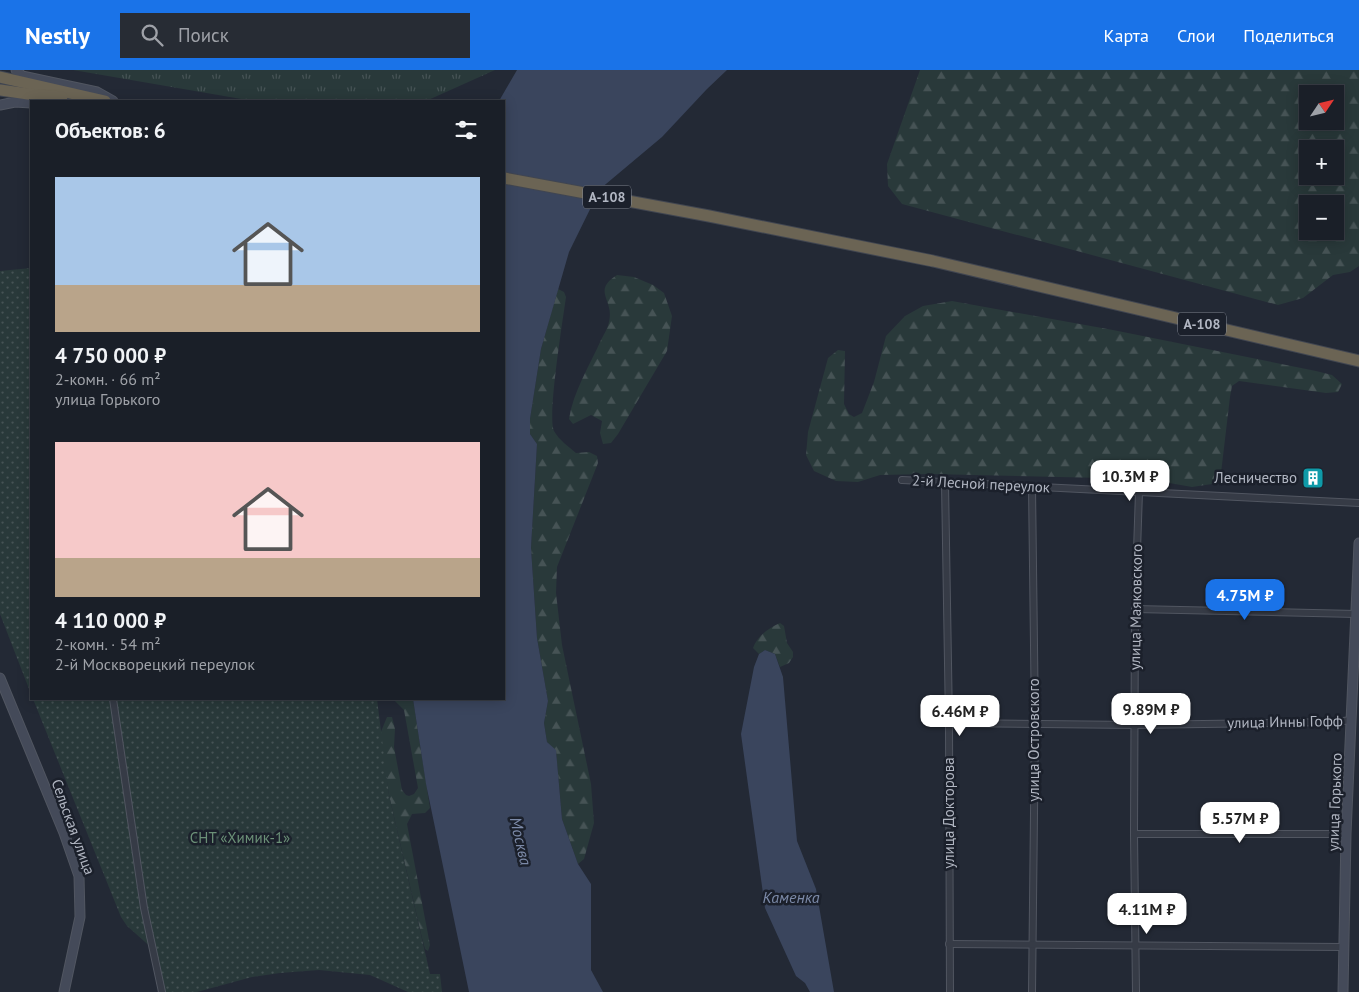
<!DOCTYPE html>
<html lang="ru">
<head>
<meta charset="utf-8">
<style>
  :root { --surface:#1a1f28; --page:#272c34; --text:#f1f3f6; --muted:#9fa2a8; --line:#383d45; --accent:#1a73e8 }
  body { margin:0; font-family:"PT Sans",sans-serif; background:var(--page); color:var(--text); height:100vh; display:flex; flex-direction:column; font-size:19px; white-space:nowrap }
  * { box-sizing:border-box; margin:0 }
  p { font-size:16px; color:var(--muted) }
  .icon { flex:none; width:28px; height:28px; fill:none; stroke:currentColor; stroke-width:2; stroke-linecap:round; stroke-linejoin:round }
  .map { position:relative; flex:1; overflow:hidden }
  .side { position:absolute; left:30px; top:30px; width:475px; height:600px; display:flex; flex-direction:column; background:var(--surface); border-radius:0px; box-shadow:0 2px 12px #0003,0 0 0 1px var(--line) }
  .side>* { flex:none }
  .needle { width:32px; rotate:55deg }
  .fabs { position:absolute; left:1299px; top:15px; display:grid; gap:10px }
  .fabs a { display:grid; place-items:center; width:45px; height:45px; border-radius:0px; background:var(--surface); box-shadow:0 2px 12px #0003,0 0 0 1px var(--line); font-size:25px }
  .price { position:absolute; translate:-50% -42px; padding:0 11px; border-radius:10px; background:#fff; color:#222; font-size:16px; line-height:32px; filter:drop-shadow(0 1px 2px #0008) }
  .price::after { content:''; position:absolute; left:50%; top:30px; width:15px; height:11px; margin-left:-8px; background:inherit; clip-path:polygon(0 0,100% 0,50% 100%) }
  .price.on { background:var(--accent); color:#fff }
  ul { padding:0; list-style:none }
  li { display:grid; align-content:center; gap:10px; height:265px; padding:0 25px }
  li span { display:grid; place-items:center; height:155px; border-radius:0px; color:#555 }
  li>.icon { margin-inline-start:auto }
  span .icon { width:90px; height:90px; fill:#fffc; stroke-width:1 }
  li b { font-size:21px }
  h2 { display:flex; justify-content:space-between; align-items:center; height:60px; padding:0 25px; font-size:21px }
  header { display:flex; align-items:center; gap:30px; box-sizing:border-box; height:70px; padding:0 25px; background:var(--accent); color:#fff }
  header strong { font-size:24px }
  nav { display:flex; gap:28px; margin-inline-start:auto; font-size:18px }
  .search { width:350px; height:45px; background:var(--page); display:flex; align-items:center; gap:12px; box-sizing:border-box; padding:0 18px; border-radius:0px; color:var(--muted); font-size:19px }
  .map>svg:first-child { display:block }
  .grass { fill:url(#grass-tufts) }
  .forest { fill:url(#forest-firs); fill-rule:evenodd }
  .garden { fill:url(#garden-dots) }
  .water { fill:#3a455d }
  .lines { fill:none; stroke-linecap:round; stroke-linejoin:round }
  .street-casing { stroke:#515661; stroke-width:8 }
  .secondary-casing { stroke:#515661; stroke-width:11 }
  .highway-casing { stroke:#414651; stroke-width:13 }
  .street { stroke:#363b46; stroke-width:6 }
  .secondary { stroke:#444a59; stroke-width:9 }
  .highway { stroke:#6b6454; stroke-width:11 }
  .labels { text-anchor:middle; stroke-width:5; stroke-linejoin:round; paint-order:stroke }
  .shield { fill:#1b202b; stroke:#848995; stroke-width:1 }
  .shield-label { font-size:14px; font-weight:bold; fill:#b1b6c2 }
  .poi-label { font-size:15px; fill:#b1b6c2; stroke:#1b202b; text-anchor:end }
  .street-label { font-size:15px; fill:#b1b6c2; stroke:#1b202b }
  .park-label { font-size:15px; fill:#6b9077; stroke:#1b202b }
  .water-label { font-size:16px; font-style:italic; fill:#7c8aa8; stroke:#1b202b }
</style>
</head>
<body>
<header>
<strong>Nestly</strong>
<div class="search"><svg class="icon" aria-label="search" viewBox="0 0 24 24"><circle cx="10" cy="10" r="6"/><path d="M15 15l6 6"/></svg>Поиск</div>
<nav><a>Карта</a><a>Слои</a><a>Поделиться</a></nav>
</header>
<div class="map">
<svg width="1359" height="922" viewBox="0 0 1359 922">
  <defs>
    <pattern id="grass-tufts" width="24" height="20" patternUnits="userSpaceOnUse" patternTransform="scale(1.25)"><rect width="24" height="20" fill="#29393a"/><path d="M3 7l-1-3M5 7V3M7 7l1-3M15 17l-1-3M17 17v-4M19 17l1-3" fill="none" stroke="#465355"/></pattern>
    <pattern id="forest-firs" width="22" height="20" patternUnits="userSpaceOnUse" patternTransform="scale(1.25)"><rect width="22" height="20" fill="#29393a"/><path d="M5 1l3.5 6h-7zM16 11l3.5 6h-7z" fill="#465355"/></pattern>
    <pattern id="garden-dots" width="8" height="8" patternUnits="userSpaceOnUse" patternTransform="scale(1.25)"><rect width="8" height="8" fill="#29393a"/><path d="M2 2h.1M6 6h.1" fill="none" stroke="#465355" stroke-width="1.8" stroke-linecap="round"/></pattern>
  </defs>
  <rect width="100%" height="100%" fill="#232935"/>
  <!-- grass -->
  <polygon class="grass" points="73,0 495,0 426,31 253,31"/>
  <!-- forest -->
  <g class="forest">
    <path d="M920,0H1359V196L1350,202L1333,205L1303,228L1278,235L902,134L888,116L887,94ZM1308,24H1335V51H1308ZM1308,79H1335V106H1308ZM1308,134H1335V161H1308Z"/>
    <path d="M617,205L634,207L653,215L664,223L672,246L667,281L618,364L611,373L603,374L600,363L602,351L591,345L573,354L569,349C573,322 590,295 601,270C604,264 608,258 609,252C615,230 591,221 617,205Z"/>
    <path d="M558,219L564,222L566,227C563,249 547,347 554,361C559,370 569,377 576,383L589,382L597,386L598,393L557,497L556,523L562,575L591,714L594,753L584,789L578,794L562,749L556,681L547,672L544,653L548,631L537,568L531,478L537,374L530,364V349L541,279Z"/>
    <polygon points="952,231 1113,260 1316,301 1332,305 1342,314 1338,322 1326,323 1239,311 1232,316 1230,327 1221,403 1212,414 1192,417 1147,409 930,404 880,405 858,412 836,411 814,401 806,385 808,362 828,288 838,280 845,281 844,334 849,344 854,347 862,343 874,312 886,266 905,246 923,236"/>
    <path d="M780,553L784,556L787,573L793,582V587L789,593L780,597L775,584L765,580L759,584L753,578C757,566 769,558 780,553Z"/>
    <polygon points="393,629 413,629 430,738 425,743 412,744 407,754 430,875 428,881 425,879 422,868 389,725 380,664 387,647 392,647 395,659 394,677 402,720 406,725 409,726 414,724 418,718 404,640"/>
  </g>
  <!-- garden -->
  <g class="garden">
    <polygon points="31,198 31,624 0,544 0,201"/>
    <polygon points="33,629 377,629 389,725 430,904 440,904 442,922 408,922 370,905 319,900 280,903 252,907 197,922 162,922 153,879 127,856 121,847"/>
  </g>
  <!-- water -->
  <g class="water">
    <polygon points="517,0 727,0 707,19 662,67 600,119 569,182 541,279 530,349 530,364 537,374 531,478 537,568 548,631 544,653 547,672 556,680 562,749 578,794 591,814 591,900 603,922 469,922 426,714 413,629 504,629 504,31 499,31"/>
    <polygon points="765,580 775,584 783,607 797,771 816,819 834,922 810,922 805,913 796,906 765,838 741,664 754,597 759,584"/>
  </g>
  <g class="lines">
    <!-- street casing -->
    <g class="street-casing">
      <g id="street">
        <polyline points="902,410 1359,433"/>
        <polyline points="945,413 949,653 950,922"/>
        <polyline points="1032,417 1035,654 1032,922"/>
        <polyline points="1135,539 1356,544"/>
        <polyline points="113,629 144,838 162,922"/>
        <polyline points="949,653 1135,655 1334,652 1352,650"/>
        <polyline points="1134,764 1346,764"/>
        <polyline points="949,874 1344,877"/>
        <polyline points="1136,922 1134,764 1135,539 1139,422"/>
      </g>
    </g>
    <!-- secondary casing -->
    <g class="secondary-casing">
      <g id="secondary">
        <polyline points="16,0 22,6 97,22 113,31"/>
        <polyline points="0,35 15,32 31,33"/>
        <polyline points="0,608 64,763 79,806 80,847 64,922"/>
        <polyline points="1343,922 1346,764 1359,473"/>
      </g>
    </g>
    <!-- highway casing -->
    <g class="highway-casing">
      <g id="highway">
        <polyline points="0,7 105,31"/>
        <polyline points="0,20 28,24 62,27"/>
        <polyline points="504,108 709,146 933,191 1359,291"/>
      </g>
    </g>
    <!-- street -->
    <use href="#street" class="street"/>
    <!-- secondary -->
    <use href="#secondary" class="secondary"/>
    <!-- highway -->
    <use href="#highway" class="highway"/>
  </g>
  <!-- icons -->
  <defs>
    <g id="building-square" transform="scale(1.125)"><rect x="-9" y="-9" width="18" height="18" rx="4" fill="#0f9aa8" stroke="#1b202b"/><path d="M-4-6H4V6H1V3H-1V6H-4ZM-2.5-4.3h1.7v1.8h-1.7ZM.8-4.3h1.7v1.8H.8ZM-2.5-1h1.7V.8h-1.7ZM.8-1h1.7V.8H.8Z" fill="#fff"/></g>
  </defs>
  <g fill-rule="evenodd">
    <use href="#building-square" x="1313" y="408"/>
  </g>
  <g class="labels">
    <!-- shield labels -->
    <g class="shield">
      <rect x="583" y="115.5" width="48" height="23" rx="4"/>
      <rect x="1178" y="242.5" width="48" height="23" rx="4"/>
    </g>
    <g class="shield-label">
      <text x="607" y="132">А-108</text>
      <text x="1202" y="259">А-108</text>
    </g>
    <!-- poi labels -->
    <g class="poi-label">
      <text x="1297" y="413">Лесничество</text>
    </g>
    <!-- street labels -->
    <g class="street-label">
      <text transform="translate(981 414) rotate(3)" y="5">2-й Лесной переулок</text>
      <text transform="translate(1136 537) rotate(-89)" y="5">улица Маяковского</text>
      <text transform="translate(1285 652) rotate(-1)" y="5">улица Инны Гофф</text>
      <text transform="translate(1034 670) rotate(-90)" y="5">улица Островского</text>
      <text transform="translate(1335 732) rotate(-88)" y="5">улица Горького</text>
      <text transform="translate(949 743) rotate(-90)" y="5">улица Докторова</text>
      <text transform="translate(73 757) rotate(70)" y="5">Сельская улица</text>
    </g>
    <!-- park labels -->
    <g class="park-label">
      <text x="240" y="773">СНТ «Химик-1»</text>
    </g>
    <!-- water labels -->
    <g class="water-label">
      <text transform="translate(521 771) rotate(77)" y="6">Москва</text>
      <text x="791" y="833">Каменка</text>
    </g>
  </g>
</svg>
<div class="fabs">
<a><svg class="needle" viewBox="-14 -14 28 28"><path d="M0-13l5 13h-10z" fill="#e53935"/><path d="M0 13l5-13h-10z" fill="#9fa2a8"/></svg></a>
<a>+</a>
<a>−</a>
</div>
<b class="price" style="left:1130px;top:432px">10.3M ₽</b>
<b class="price on" style="left:1245px;top:551px">4.75M ₽</b>
<b class="price" style="left:1151px;top:665px">9.89M ₽</b>
<b class="price" style="left:960px;top:667px">6.46M ₽</b>
<b class="price" style="left:1240px;top:774px">5.57M ₽</b>
<b class="price" style="left:1147px;top:865px">4.11M ₽</b>
<section class="side">
<h2>Объектов: 6<svg class="icon" aria-label="filters" viewBox="0 0 24 24"><path d="M4 7h16M4 17h16"/><circle cx="9" cy="7" r="2"/><circle cx="15" cy="17" r="2"/></svg></h2>
<ul>
<li><span style="background:linear-gradient(#a9c7e8 70%,#b9a48a 0)"><svg class="icon" aria-label="home" viewBox="0 0 24 24"><path d="M3 11l9-7 9 7M6 9v11h12V9"/></svg></span><div><b>4 750 000 ₽</b><p>2-комн. · 66 m²</p><p>улица Горького</p></div></li>
<li><span style="background:linear-gradient(#f6c9c9 75%,#b9a48a 0)"><svg class="icon" aria-label="home" viewBox="0 0 24 24"><path d="M3 11l9-7 9 7M6 9v11h12V9"/></svg></span><div><b>4 110 000 ₽</b><p>2-комн. · 54 m²</p><p>2-й Москворецкий переулок</p></div></li>
</ul>
</section>
</div>
</body>
</html>
